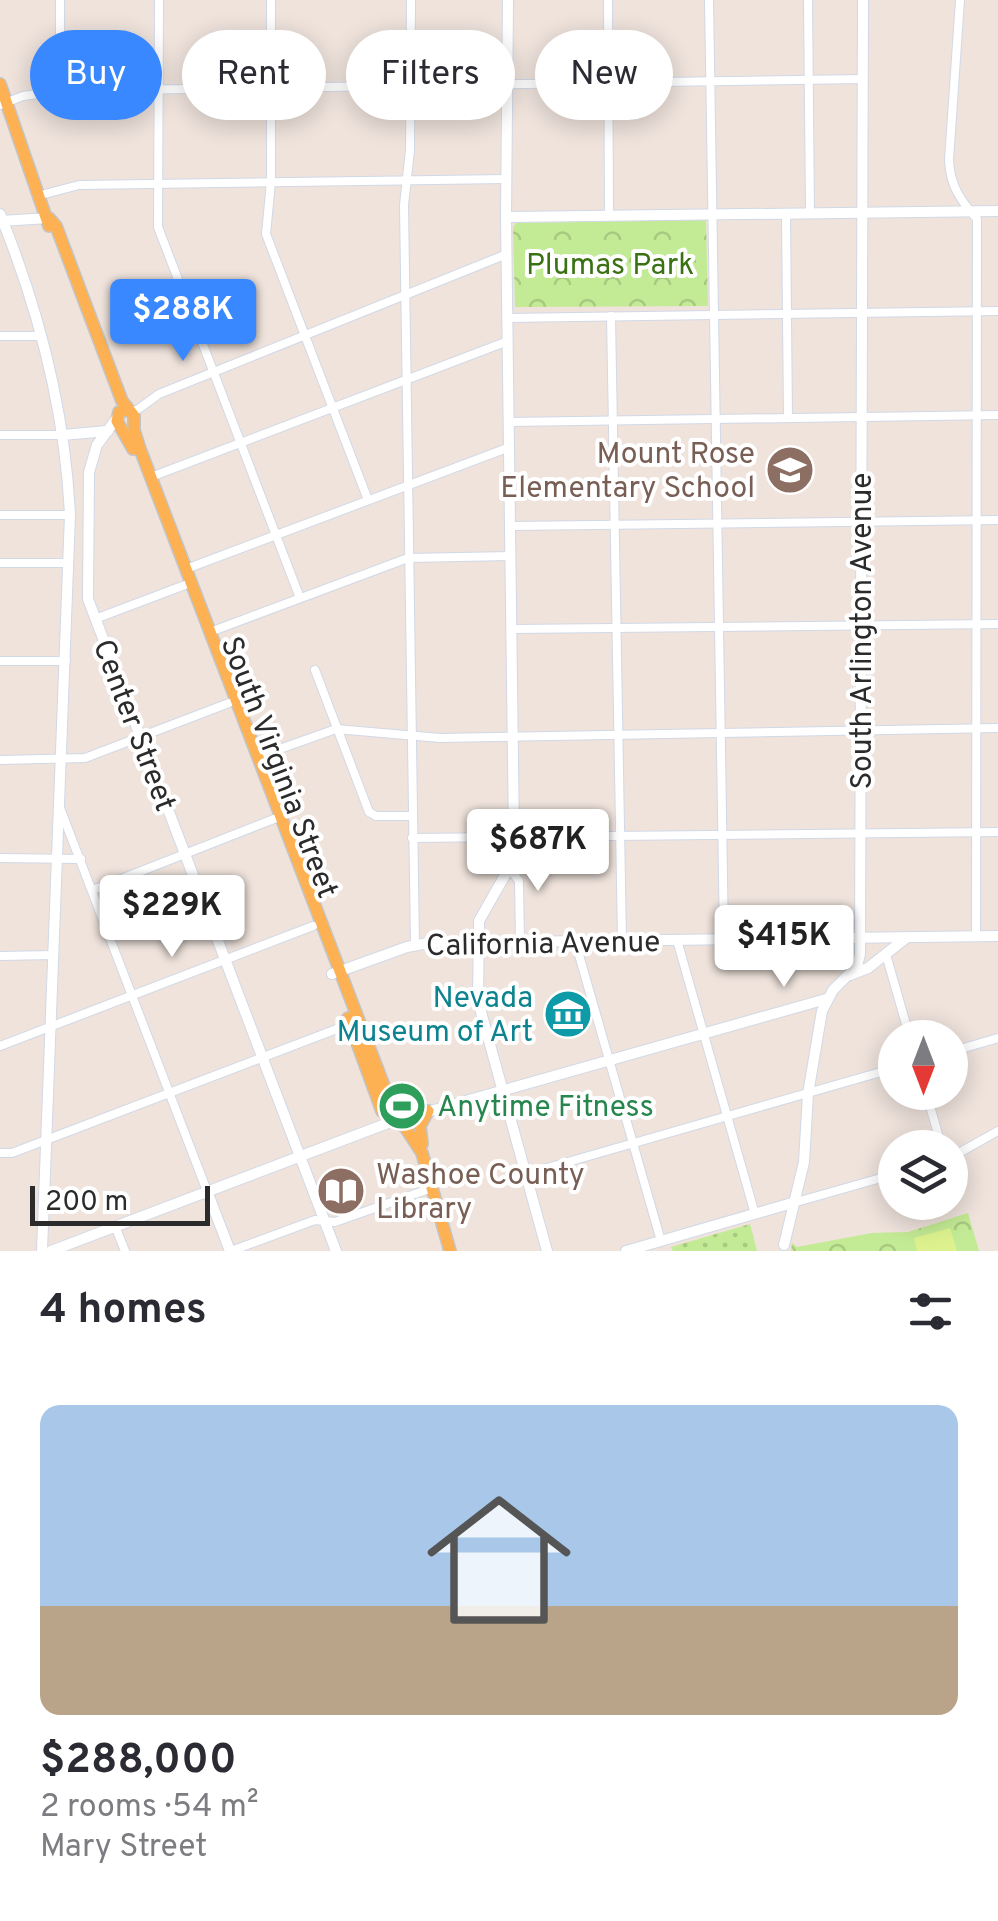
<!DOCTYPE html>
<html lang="en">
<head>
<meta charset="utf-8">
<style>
  :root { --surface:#fff; --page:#f2f2f3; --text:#2b2b33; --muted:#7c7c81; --accent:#3988ff }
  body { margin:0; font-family:Overpass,sans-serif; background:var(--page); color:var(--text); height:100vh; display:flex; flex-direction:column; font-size:38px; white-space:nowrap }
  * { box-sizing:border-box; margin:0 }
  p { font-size:32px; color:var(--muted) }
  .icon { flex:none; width:55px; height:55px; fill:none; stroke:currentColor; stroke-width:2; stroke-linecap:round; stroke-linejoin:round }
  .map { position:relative; height:1251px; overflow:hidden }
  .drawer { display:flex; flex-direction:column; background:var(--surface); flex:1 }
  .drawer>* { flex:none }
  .top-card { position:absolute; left:30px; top:30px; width:940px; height:90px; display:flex; gap:20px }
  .needle { width:65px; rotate:180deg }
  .tools { position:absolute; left:878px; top:1020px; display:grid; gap:20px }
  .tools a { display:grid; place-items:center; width:90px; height:90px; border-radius:50%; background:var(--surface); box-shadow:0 5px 25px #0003; font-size:50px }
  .scale { position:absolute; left:30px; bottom:25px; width:180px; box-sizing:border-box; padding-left:10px; border:5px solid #2b2b2b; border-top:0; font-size:28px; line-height:35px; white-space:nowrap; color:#2b2b2b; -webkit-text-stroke:8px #fff; paint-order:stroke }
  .price { position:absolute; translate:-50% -85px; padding:0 22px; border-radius:10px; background:#fff; color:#222; font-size:32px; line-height:65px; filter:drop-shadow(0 2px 5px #0008) }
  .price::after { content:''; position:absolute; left:50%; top:60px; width:30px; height:22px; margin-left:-15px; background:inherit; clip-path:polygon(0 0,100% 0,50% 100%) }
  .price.current { background:var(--accent); color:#fff }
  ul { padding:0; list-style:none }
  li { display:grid; align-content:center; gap:20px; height:530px; padding:0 40px }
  li span { display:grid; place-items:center; height:310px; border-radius:20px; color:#555 }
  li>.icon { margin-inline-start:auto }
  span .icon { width:180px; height:180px; fill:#fffc; stroke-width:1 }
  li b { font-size:42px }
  h2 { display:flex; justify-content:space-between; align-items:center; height:120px; padding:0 40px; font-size:42px }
  .pill { padding:0 35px; border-radius:45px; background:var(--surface); box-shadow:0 5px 25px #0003; font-size:35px; line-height:90px }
  .pill.current { background:var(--accent); color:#fff }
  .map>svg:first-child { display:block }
  .grass { fill:url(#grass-dots) }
  .park { fill:url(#park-crowns) }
  .pitch { fill:#ddf28e }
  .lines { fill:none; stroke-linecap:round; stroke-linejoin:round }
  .street-casing { stroke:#d1d9e6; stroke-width:10 }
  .secondary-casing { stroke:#d1d9e6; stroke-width:12 }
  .primary-casing { stroke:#c4c4c4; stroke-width:14 }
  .street { stroke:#fff; stroke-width:8 }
  .secondary { stroke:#fff; stroke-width:10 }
  .primary { stroke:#feb152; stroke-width:11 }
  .labels { text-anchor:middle; stroke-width:8; stroke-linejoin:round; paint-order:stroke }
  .park-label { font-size:30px; fill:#3a7113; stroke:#fff }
  .education-label { font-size:30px; fill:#785e54; stroke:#fff; text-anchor:end }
  .street-label { font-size:30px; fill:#2b2b2b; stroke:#fff }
  .culture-label { font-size:30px; fill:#0d838f; stroke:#fff; text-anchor:end }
  .leisure-label { font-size:30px; fill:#27864d; stroke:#fff; text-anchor:start }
</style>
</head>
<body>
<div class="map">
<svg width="998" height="1251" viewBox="0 0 998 1251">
  <defs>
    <pattern id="grass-dots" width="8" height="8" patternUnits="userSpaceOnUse" patternTransform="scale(2.5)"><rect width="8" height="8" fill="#c3ea94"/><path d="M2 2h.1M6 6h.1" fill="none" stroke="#a8c980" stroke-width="1.8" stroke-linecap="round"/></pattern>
    <pattern id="park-crowns" width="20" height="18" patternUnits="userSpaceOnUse" patternTransform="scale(2.5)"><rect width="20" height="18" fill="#c3ea94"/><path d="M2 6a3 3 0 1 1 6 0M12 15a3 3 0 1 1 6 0" fill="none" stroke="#a8c980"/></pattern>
  </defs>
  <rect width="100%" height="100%" fill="#efe3dc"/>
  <!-- grass -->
  <polygon class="grass" points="750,1224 757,1251 673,1251 671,1247"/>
  <!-- park -->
  <g class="park">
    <polygon points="706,220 708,306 515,307 513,227 516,223"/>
    <polygon points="968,1213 979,1251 791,1251 792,1243 797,1247 872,1233 908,1232"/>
  </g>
  <!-- pitch -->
  <polygon class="pitch" points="950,1228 957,1251 917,1251 914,1238"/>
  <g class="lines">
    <!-- street casing -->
    <g class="street-casing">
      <g id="street">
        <polyline points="159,0 158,227 300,598"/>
        <polyline points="271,0 271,182 266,234 368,500"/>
        <polyline points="411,0 410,150 404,205 415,945"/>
        <polyline points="608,0 609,215"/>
        <polyline points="709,0 724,939"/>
        <polyline points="808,0 810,213"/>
        <path d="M960,0L949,160C950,186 961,201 977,219L976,936"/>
        <polyline points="60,91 60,0"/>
        <polyline points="0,105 23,96 60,91 863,79"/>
        <polyline points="41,195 79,185 506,179"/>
        <polyline points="786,213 788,418"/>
        <polyline points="611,316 622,940"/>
        <polyline points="508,318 998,311"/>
        <polyline points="0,336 42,336"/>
        <polyline points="130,411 137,410 159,394 507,254"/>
        <polyline points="509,422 998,415"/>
        <polyline points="0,435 62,435"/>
        <polyline points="151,477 508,341"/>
        <polyline points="0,515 70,515"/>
        <polyline points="511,526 998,520"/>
        <polyline points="0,563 69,563"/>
        <polyline points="186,569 510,447"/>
        <polyline points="95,619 185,585"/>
        <polyline points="512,629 998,624"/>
        <polyline points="210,632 408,558 511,556"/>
        <polyline points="0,661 66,661"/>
        <polyline points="315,670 369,812 376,816 411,816"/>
        <polyline points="257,757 336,729 440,738 998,728"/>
        <polyline points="0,760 85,758 229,703"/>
        <polyline points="60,808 207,1191"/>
        <polyline points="412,838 998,832"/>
        <polyline points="0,858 81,859"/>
        <polyline points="509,868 519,881 520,942"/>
        <polyline points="93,890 279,817"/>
        <polyline points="677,940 755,1214"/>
        <polyline points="575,941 661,1241"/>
        <polyline points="0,956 54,955"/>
        <polyline points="882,956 887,958 910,1038"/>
        <polyline points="0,1046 313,926"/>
        <polyline points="950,1052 998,1038"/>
        <polyline points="926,1092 942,1148"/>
        <polyline points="0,1153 12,1153 350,1024"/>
        <polyline points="950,1158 998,1131"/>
        <polyline points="526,1174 895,1068"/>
        <polyline points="793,1203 895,1174"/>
        <polyline points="115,1226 125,1251"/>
        <polyline points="231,1251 315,1220 335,1222 432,1188"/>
      </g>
    </g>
    <!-- secondary casing -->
    <g class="secondary-casing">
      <g id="secondary">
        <polyline points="508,0 506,217 514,837 509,868 479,921 478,1001 547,1251"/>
        <path d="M0,214C39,310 65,410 70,515L42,1251"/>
        <polyline points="506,217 998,211"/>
        <polyline points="0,221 49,218"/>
        <polyline points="117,418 97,445 89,472 88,599 336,1251"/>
        <polyline points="62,435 108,431"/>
        <polyline points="332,974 407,947 428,943 998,936"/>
        <polyline points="850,975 868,968 906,938"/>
        <polyline points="207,1191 230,1251"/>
        <polyline points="784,1245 804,1162 808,1094 822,1011 833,990 857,966 860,954 863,0"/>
        <polyline points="51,1251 388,1123 826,999"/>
        <polyline points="626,1251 792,1203"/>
      </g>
    </g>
    <!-- primary casing -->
    <g class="primary-casing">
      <g id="primary">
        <polyline points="0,84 49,226"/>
        <polyline points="49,218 56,226 122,401 134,416 134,430 140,449 397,1120"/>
        <polyline points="128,410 119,412 117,421 133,449"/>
        <polyline points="348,1018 382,1111 405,1127 422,1153 450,1251"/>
        <polyline points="422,1144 420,1126 428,1111"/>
      </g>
    </g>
    <!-- street -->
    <use href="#street" class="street"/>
    <!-- secondary -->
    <use href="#secondary" class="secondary"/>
    <!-- primary -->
    <use href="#primary" class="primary"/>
  </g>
  <!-- icons -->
  <defs>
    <g id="school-disc" transform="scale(2.5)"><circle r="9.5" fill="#8d6e63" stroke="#fff"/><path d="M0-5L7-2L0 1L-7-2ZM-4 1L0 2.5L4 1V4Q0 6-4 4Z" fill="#fff"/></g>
    <g id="museum-disc" transform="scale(2.5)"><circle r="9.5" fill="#0f9aa8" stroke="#fff"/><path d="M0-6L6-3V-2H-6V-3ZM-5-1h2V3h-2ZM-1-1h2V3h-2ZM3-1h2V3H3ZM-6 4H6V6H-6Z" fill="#fff"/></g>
    <g id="stadium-disc" transform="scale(2.5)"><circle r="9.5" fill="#2e9e5b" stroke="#fff"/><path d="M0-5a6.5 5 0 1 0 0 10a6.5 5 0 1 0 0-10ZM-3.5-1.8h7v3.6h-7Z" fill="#fff"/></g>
    <g id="library-disc" transform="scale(2.5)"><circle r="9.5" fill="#8d6e63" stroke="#fff"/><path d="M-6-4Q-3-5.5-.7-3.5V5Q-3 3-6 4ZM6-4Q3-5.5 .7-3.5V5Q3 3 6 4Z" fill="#fff"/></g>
  </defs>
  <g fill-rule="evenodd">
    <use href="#school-disc" x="790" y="470"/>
    <use href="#museum-disc" x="568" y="1014"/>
    <use href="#stadium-disc" x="402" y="1106"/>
    <use href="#library-disc" x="341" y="1191"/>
  </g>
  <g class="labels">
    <!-- park labels -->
    <g class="park-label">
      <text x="610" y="274">Plumas Park</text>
    </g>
    <!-- education labels -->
    <g class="education-label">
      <text x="755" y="463">Mount Rose<tspan x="755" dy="34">Elementary School</tspan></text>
      <text x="376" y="1184" text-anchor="start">Washoe County<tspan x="376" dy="34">Library</tspan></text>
    </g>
    <!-- street labels -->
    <g class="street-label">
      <text transform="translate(861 631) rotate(-90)" y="10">South Arlington Avenue</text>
      <text transform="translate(135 725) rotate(69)" y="10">Center Street</text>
      <text transform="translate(280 767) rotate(69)" y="10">South Virginia Street</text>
      <text transform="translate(543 943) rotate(-1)" y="10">California Avenue</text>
    </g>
    <!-- culture labels -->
    <g class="culture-label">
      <text x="533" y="1007">Nevada<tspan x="533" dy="34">Museum of Art</tspan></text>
    </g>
    <!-- leisure labels -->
    <g class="leisure-label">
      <text x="437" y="1116">Anytime Fitness</text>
    </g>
  </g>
</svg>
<div class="tools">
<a><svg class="needle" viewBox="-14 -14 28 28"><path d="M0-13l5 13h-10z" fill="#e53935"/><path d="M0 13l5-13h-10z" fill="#7c7c81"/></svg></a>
<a><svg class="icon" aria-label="layers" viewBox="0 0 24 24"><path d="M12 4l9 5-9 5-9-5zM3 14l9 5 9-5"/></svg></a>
</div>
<div class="scale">200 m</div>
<b class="price current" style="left:183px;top:364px">$288K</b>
<b class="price" style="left:538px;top:894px">$687K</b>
<b class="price" style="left:172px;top:960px">$229K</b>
<b class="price" style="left:784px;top:990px">$415K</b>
<div class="top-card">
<a class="pill current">Buy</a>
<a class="pill">Rent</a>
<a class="pill">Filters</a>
<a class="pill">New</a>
</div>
</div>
<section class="drawer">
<h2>4 homes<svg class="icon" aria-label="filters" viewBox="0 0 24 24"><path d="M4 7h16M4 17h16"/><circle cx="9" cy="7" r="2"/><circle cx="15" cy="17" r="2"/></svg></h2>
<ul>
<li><span style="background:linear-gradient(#a9c7e8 65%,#b9a48a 0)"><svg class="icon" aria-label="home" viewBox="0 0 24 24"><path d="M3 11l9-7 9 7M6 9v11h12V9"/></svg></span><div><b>$288,000</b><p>2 rooms · 54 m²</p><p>Mary Street</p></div></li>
</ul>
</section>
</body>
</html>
